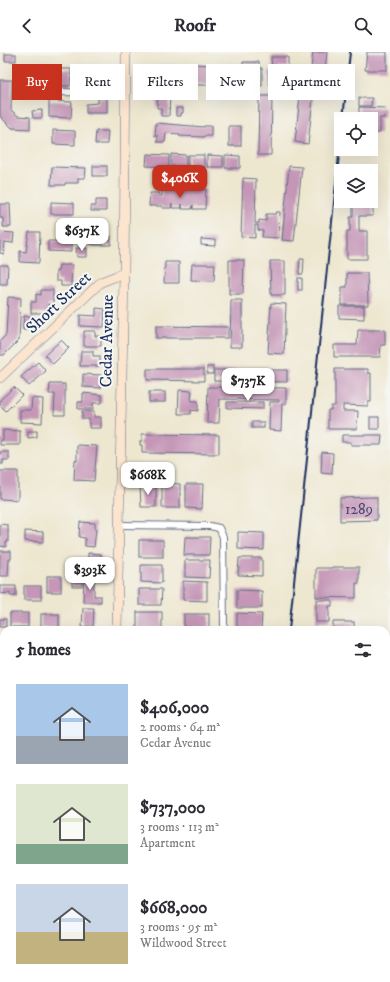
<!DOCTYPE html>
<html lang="en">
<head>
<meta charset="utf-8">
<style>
  :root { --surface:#fff; --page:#f7f7f7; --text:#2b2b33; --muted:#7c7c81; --accent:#c8321e }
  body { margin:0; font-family:"IM FELL DW Pica",serif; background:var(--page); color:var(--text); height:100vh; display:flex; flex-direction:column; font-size:15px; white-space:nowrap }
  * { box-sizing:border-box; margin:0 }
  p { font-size:13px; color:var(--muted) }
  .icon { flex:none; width:22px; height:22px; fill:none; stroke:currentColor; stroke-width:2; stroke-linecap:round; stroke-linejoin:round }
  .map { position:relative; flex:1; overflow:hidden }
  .side { position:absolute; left:0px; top:574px; width:390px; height:356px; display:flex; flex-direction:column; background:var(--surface); border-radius:12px 12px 0 0; box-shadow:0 4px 16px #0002 }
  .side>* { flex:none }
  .guide { position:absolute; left:12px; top:12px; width:366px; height:36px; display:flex; gap:8px }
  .fabs { position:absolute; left:334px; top:60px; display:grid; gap:8px }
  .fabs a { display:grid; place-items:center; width:44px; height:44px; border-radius:0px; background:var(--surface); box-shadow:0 4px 16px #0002; font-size:20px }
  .price { position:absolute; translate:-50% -34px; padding:0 9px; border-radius:8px; background:#fff; color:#222; font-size:13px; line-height:26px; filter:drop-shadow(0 1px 2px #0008) }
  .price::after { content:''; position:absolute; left:50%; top:24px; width:12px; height:9px; margin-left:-6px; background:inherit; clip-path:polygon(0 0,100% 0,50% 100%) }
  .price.on { background:var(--accent); color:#fff }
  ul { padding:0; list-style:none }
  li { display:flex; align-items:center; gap:12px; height:100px; padding:0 16px }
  li span { display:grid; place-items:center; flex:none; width:112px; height:80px; border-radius:0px; color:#555 }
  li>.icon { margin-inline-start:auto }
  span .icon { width:48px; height:48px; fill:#fffc; stroke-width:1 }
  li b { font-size:17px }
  h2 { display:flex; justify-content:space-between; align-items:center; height:48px; padding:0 16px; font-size:17px }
  .pill { padding:0 14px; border-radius:0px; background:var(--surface); box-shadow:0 4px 16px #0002; font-size:14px; line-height:36px }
  .pill.on { background:var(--accent); color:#fff }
  header { display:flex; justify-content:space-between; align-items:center; height:52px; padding:0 16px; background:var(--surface); font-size:18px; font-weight:800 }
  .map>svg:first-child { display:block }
  .green { fill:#97c370; stroke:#597967 }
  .building { fill:#c596b7 }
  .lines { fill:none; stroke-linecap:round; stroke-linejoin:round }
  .street-casing { stroke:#656f86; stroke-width:8 }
  .secondary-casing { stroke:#656f86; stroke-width:10 }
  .street { stroke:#fff; stroke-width:6 }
  .secondary { stroke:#fce5cf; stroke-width:9 }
  .rail { stroke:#1b2f5e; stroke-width:2 }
  .labels { text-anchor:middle; stroke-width:4; stroke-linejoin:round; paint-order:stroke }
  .number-label { font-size:15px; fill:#464974 }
  .street-label { font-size:17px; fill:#1b2f5e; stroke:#f6f6f2 }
</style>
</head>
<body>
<header><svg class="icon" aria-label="back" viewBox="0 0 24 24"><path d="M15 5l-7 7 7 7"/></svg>Roofr<svg class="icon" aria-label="search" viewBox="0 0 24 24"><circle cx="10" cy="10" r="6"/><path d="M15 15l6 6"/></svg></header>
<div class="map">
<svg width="390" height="930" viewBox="0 0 390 930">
  <rect width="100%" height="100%" fill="#f6f6f2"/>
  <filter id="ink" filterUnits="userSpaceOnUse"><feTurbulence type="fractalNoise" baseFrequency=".025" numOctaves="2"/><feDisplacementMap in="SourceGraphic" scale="8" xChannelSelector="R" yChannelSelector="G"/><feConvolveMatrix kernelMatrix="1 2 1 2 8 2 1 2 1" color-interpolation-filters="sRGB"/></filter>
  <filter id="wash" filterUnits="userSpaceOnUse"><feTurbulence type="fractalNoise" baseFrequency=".012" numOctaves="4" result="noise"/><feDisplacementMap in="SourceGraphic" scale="16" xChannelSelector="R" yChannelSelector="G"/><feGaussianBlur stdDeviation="0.9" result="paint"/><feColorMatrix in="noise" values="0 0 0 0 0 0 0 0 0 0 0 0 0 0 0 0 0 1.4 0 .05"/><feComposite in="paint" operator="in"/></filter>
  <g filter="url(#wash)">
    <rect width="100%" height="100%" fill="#eee7d0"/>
    <!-- green -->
    <rect class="green" x="188" y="926" width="57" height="4"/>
    <g id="blocks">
      <!-- building -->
      <g class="building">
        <polygon points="313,0 327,0 325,18 311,16"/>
        <polygon points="367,0 387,0 387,18 365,18"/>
        <rect x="5" y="2" width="11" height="7"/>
        <polygon points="271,5 288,5 288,15 279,15 279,20 281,20 281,32 269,32 269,19 272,19"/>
        <polygon points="243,10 259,10 259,16 262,16 262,34 239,34 239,18 243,18"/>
        <polygon points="194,12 210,13 209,33 193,33"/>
        <polygon points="163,13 173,13 172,31 158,30 158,18 163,18"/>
        <polygon points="95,14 109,15 109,25 94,25"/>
        <polygon points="54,17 71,17 70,34 54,34"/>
        <rect x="80" y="18" width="11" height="9"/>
        <polygon points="0,28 12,28 11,58 18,64 30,65 30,77 12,76 0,64"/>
        <polygon points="158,41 170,41 169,64 161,64 161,56 157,56"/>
        <polygon points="259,44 272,44 271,103 258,103"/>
        <polygon points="300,44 313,46 308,92 295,90"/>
        <polygon points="98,46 107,46 107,61 86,61 86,52 98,51"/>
        <polygon points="359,46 372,46 371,54 359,54"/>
        <polygon points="49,49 72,50 71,66 49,65"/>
        <polygon points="359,55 385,56 384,66 380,66 380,81 371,81 371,67 359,67"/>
        <polygon points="176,56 183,56 183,61 181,61 181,64 176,64"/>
        <polygon points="42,58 42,66 33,66 32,59"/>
        <polygon points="156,71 204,75 204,74 211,74 211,84 204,84 204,85 179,84 179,82 166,81 165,90 157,90 158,84 155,84"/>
        <rect x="229" y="74" width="12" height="20"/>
        <polygon points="53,78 75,79 75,93 53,92"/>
        <polygon points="96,79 108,79 107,92 95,92"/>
        <polygon points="147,102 169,103 169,115 146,114"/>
        <polygon points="171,102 186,103 186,114 171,114"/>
        <rect x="188" y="103" width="16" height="12"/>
        <polygon points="207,103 223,104 223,115 207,115"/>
        <polygon points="225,103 240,104 240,116 225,116"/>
        <rect x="93" y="114" width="14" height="10"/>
        <polygon points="289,114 302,115 294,189 282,188"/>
        <polygon points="52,115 86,116 85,126 78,126 78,131 65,131 65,133 51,133"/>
        <rect x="371" y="125" width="4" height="10"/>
        <polygon points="243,126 256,127 255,171 259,171 259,168 266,169 266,162 276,162 276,160 280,160 279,186 262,185 263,179 258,178 258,173 255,173 255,186 241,185"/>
        <polygon points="162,136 206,137 205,157 193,157 193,153 192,157 182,157 182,152 182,156 172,156 172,152 171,156 162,156 162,154 149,154 150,141 159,141 159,144 162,144"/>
        <polygon points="371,146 373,146 373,164 359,164 359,179 367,179 367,207 347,207 347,179 350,179 350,165 353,165 353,149 371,149"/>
        <polygon points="96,148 106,148 106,159 91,159 91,154 96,154"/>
        <polygon points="51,150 74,151 74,162 51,162"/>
        <polygon points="0,152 10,152 11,175 3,175 3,166 0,166"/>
        <polygon points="0,180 14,181 13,191 5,190 4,202 0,201"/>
        <polygon points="29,180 40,180 39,211 20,210 20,199 26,200"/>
        <polygon points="93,184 111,184 111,193 93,193 93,192 90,192 90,185"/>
        <polygon points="201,187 215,188 215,194 201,193"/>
        <polygon points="48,189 71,189 71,200 48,199"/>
        <polygon points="76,196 87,196 87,205 77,205"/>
        <polygon points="300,207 304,207 303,222 299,222"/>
        <polygon points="229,208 244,208 243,242 229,242"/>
        <polygon points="270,209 285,209 285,243 271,243"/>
        <polygon points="165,210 179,210 179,231 164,231"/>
        <polygon points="192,212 215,212 214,229 191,228"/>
        <polygon points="0,213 8,213 7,232 0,232"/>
        <polygon points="59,213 72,213 71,234 61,234 61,229 56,229 56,219 58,219"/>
        <polygon points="347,221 367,221 368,253 342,253 342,235 347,235"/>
        <rect x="298" y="226" width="4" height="12"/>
        <polygon points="41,238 53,238 53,252 48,252 48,261 31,261 31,250 36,250 36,242 41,243"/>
        <polygon points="8,245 21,246 19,288 4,303 0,303 0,289 6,283"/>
        <polygon points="231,248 242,248 242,295 230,295"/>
        <polygon points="271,251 286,252 284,302 268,301"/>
        <polygon points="339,254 364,254 364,267 339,266"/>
        <polygon points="96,256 105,257 104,275 80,274 80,263 96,264"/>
        <polygon points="24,264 34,265 34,278 23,278"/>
        <polygon points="156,274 228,275 228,286 156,286"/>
        <polygon points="358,278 385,278 385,293 381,293 380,305 334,305 334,293 357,293"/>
        <polygon points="84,279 95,279 95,284 101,284 101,294 84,294"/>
        <polygon points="61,288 69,296 53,312 45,303"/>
        <polygon points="81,299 93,299 93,304 100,304 100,314 80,314"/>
        <polygon points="38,310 46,319 29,334 21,325"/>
        <rect x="207" y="315" width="6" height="7"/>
        <polygon points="147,317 204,317 204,329 147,328"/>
        <polygon points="335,317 368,317 368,321 371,321 371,350 368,350 368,354 343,353 343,359 358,359 357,377 328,377 328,358 331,358 331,354 335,354"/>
        <polygon points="214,318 287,318 287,330 214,329"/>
        <polygon points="83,322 101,323 101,336 83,335"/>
        <polygon points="50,332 65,332 65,363 54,363 55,342 49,342"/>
        <polygon points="14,335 22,343 6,359 0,353 0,348"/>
        <polygon points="208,335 286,336 286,352 282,352 281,379 269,378 270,350 279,350 279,348 220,347 219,371 207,371"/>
        <polygon points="179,338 192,339 191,349 198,349 198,359 191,358 191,362 178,362"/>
        <rect x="149" y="340" width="16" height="10"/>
        <polygon points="83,341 102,343 102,351 93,351 93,357 78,357 78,350 83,350"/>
        <polygon points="32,346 43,347 42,371 20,370 20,358 31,358"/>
        <polygon points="227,350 263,350 263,357 227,356"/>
        <polygon points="82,359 94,359 94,365 101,365 101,376 89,376 89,367 82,367"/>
        <rect x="370" y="365" width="9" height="12"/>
        <rect x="252" y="370" width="12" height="6"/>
        <polygon points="3,378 20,379 20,393 0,393 0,388 3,388"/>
        <polygon points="28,379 37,379 37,385 28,386"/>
        <polygon points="142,382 219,383 219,402 142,401 142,393 140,393 140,389 142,389"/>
        <polygon points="342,383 382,383 381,393 351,393 351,390 342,390"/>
        <polygon points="77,393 97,394 94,429 74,428 75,408 77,409"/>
        <polygon points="0,400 9,400 9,408 3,408 3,412 0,412"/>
        <polygon points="322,400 333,401 332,422 321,421"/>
        <polygon points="0,419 18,419 18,448 0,447"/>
        <polygon points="162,431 180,432 180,456 162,456"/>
        <polygon points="156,432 156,455 141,455 140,433"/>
        <polygon points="186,432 203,432 202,457 186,456"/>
        <polygon points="377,445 377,468 340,469 340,446"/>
        <polygon points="80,470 95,471 95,478 96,478 94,495 85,494 85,486 79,485"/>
        <polygon points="0,472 8,473 8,490 6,490 6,495 0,494"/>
        <polygon points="25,479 43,480 43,490 25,489"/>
        <polygon points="238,480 264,481 264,498 238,497"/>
        <polygon points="185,485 210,485 209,503 184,503"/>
        <rect x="139" y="488" width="24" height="17"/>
        <polygon points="0,499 11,499 11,507 9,507 8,524 0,524"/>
        <polygon points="88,501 101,502 101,516 88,516"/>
        <polygon points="239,506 262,506 262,524 238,523"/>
        <polygon points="185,508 210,508 209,526 185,525"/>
        <polygon points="141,513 162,513 162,531 141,530"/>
        <polygon points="332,515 359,515 359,531 356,531 356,546 316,545 316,516 332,516"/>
        <rect x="47" y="524" width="14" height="16"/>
        <rect x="72" y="524" width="10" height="10"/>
        <polygon points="84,525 94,526 94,544 101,544 101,550 83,550"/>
        <polygon points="183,529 207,530 207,549 183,548"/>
        <polygon points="0,534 16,534 16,544 10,544 10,541 0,542"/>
        <rect x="24" y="534" width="17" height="14"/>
        <polygon points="139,537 162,537 161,553 139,553"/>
        <polygon points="237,538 262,539 262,556 237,556"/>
        <polygon points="316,548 332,548 332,554 329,554 329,570 316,570"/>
        <polygon points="83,556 94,556 93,575 82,575"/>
        <rect x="137" y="560" width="25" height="17"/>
        <rect x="10" y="561" width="18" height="14"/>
        <polygon points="237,561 262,562 261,578 237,578"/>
        <rect x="41" y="562" width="18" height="14"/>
        <rect x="184" y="562" width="25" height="16"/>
        <rect x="0" y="567" width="6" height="8"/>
        <rect x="333" y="570" width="21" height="8"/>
        <rect x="0" y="606" width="4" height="14"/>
        <rect x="0" y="644" width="3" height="15"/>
        <rect x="0" y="762" width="4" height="19"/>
        <rect x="0" y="785" width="4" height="11"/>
        <rect x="0" y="915" width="4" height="13"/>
        <polygon points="132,926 170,926 170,930 132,928"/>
      </g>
    </g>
  </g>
  <g filter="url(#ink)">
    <use href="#blocks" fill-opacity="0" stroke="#656f86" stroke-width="1"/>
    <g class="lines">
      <!-- street casing -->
      <g class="street-casing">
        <g id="street">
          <polyline points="54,40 125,41"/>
          <polyline points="118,473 210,474 219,476 223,485 224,576"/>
        </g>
      </g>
      <!-- secondary casing -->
      <g class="secondary-casing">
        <g id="secondary">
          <polyline points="0,326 101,230 124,221"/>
          <polyline points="117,578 124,221 126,0"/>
          <polyline points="386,830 390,829"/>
          <polyline points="0,835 4,835"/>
          <polyline points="111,930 111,926"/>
        </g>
      </g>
      <!-- street -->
      <use href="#street" class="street"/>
      <!-- secondary -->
      <use href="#secondary" class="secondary"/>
      <!-- rail -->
      <g class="rail">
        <polyline points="343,67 350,0"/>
        <polyline points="289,578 341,84"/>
        <polyline points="252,930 252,926"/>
      </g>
    </g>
  </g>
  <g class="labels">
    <!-- number labels -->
    <g class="number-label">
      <text x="359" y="462">1289</text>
    </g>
    <!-- street labels -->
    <g class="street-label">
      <text transform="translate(58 250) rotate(-43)" y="6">Short Street</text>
      <text transform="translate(106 289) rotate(-89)" y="6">Cedar Avenue</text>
    </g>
  </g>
</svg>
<div class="fabs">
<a><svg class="icon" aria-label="locate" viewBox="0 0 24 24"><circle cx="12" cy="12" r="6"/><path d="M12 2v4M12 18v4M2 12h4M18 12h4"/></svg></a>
<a><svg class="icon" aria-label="layers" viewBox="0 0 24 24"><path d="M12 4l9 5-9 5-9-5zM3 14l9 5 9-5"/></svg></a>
</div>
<b class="price on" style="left:180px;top:147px">$406K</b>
<b class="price" style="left:82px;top:200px">$637K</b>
<b class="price" style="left:248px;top:350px">$737K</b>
<b class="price" style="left:148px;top:444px">$668K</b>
<b class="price" style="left:90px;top:539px">$393K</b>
<div class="guide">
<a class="pill on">Buy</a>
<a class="pill">Rent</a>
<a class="pill">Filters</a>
<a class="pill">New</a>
<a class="pill">Apartment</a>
</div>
<section class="side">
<h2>5 homes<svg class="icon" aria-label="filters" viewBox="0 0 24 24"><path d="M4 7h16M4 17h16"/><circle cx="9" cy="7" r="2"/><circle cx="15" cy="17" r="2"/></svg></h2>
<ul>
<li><span style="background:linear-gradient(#a9c7e8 65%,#9aa5b1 0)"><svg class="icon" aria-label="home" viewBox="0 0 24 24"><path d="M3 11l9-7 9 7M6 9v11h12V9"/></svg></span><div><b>$406,000</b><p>2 rooms · 64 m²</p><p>Cedar Avenue</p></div></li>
<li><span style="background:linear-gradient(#dfe7d0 75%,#7fa58c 0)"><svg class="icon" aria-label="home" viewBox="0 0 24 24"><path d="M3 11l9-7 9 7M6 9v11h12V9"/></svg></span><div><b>$737,000</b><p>3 rooms · 113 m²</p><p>Apartment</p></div></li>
<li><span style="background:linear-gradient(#c9d6e8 60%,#c2b280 0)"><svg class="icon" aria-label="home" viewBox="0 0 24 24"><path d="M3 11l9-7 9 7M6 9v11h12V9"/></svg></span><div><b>$668,000</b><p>3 rooms · 95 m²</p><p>Wildwood Street</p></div></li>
</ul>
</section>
</div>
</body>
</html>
